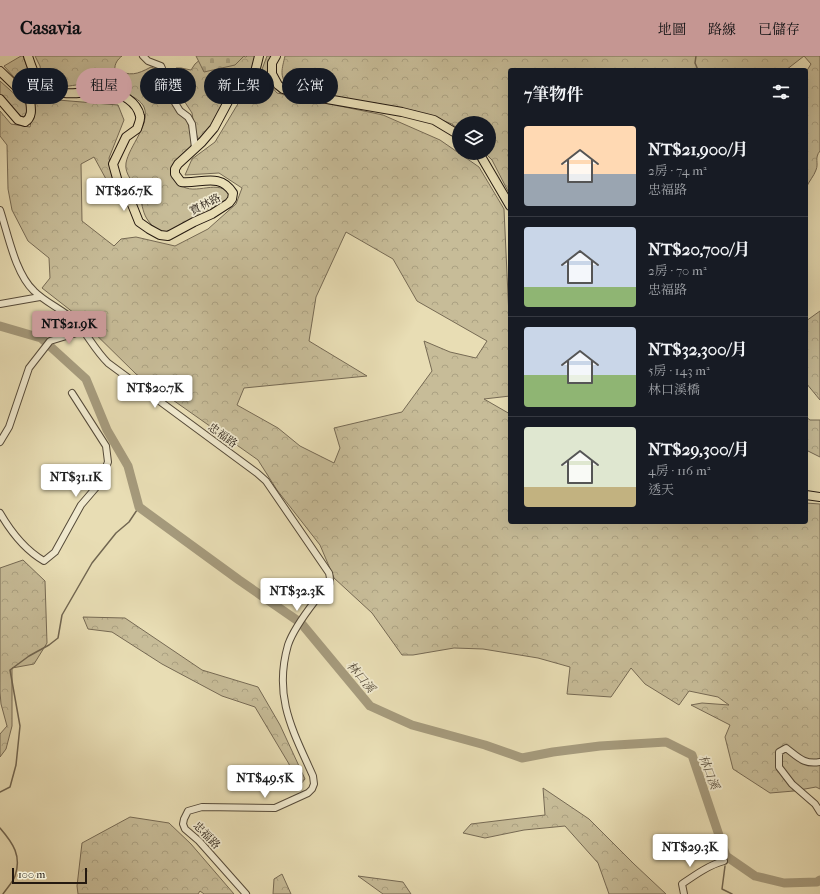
<!DOCTYPE html>
<html lang="zh-TW">
<head>
<meta charset="utf-8">
<style>
  :root { --surface:#171b24; --page:#242831; --text:#f1f3f6; --muted:#9ea1a6; --line:#363941; --accent:#c59692 }
  body { margin:0; font-family:"IM FELL French Canon","Noto Serif TC",serif; background:var(--page); color:var(--text); height:100vh; display:flex; flex-direction:column; font-size:15px; white-space:nowrap }
  * { box-sizing:border-box; margin:0 }
  p { font-size:13px; color:var(--muted) }
  .icon { flex:none; width:22px; height:22px; fill:none; stroke:currentColor; stroke-width:2; stroke-linecap:round; stroke-linejoin:round }
  .map { position:relative; flex:1; overflow:hidden }
  .sheet { position:absolute; left:508px; top:12px; width:300px; height:456px; display:flex; flex-direction:column; background:var(--surface); border-radius:4px; box-shadow:0 4px 16px #0002 }
  .sheet>* { flex:none }
  .banner { position:absolute; left:12px; top:12px; width:380px; height:36px; display:flex; gap:8px }
  .fabs { position:absolute; left:452px; top:60px; display:grid; gap:8px }
  .fabs a { display:grid; place-items:center; width:44px; height:44px; border-radius:50%; background:var(--surface); box-shadow:0 4px 16px #0002; font-size:20px }
  .scale { position:absolute; left:12px; bottom:10px; width:75px; box-sizing:border-box; padding-left:4px; border:2px solid #241910; border-top:0; font-size:11px; line-height:14px; white-space:nowrap; color:#241910; -webkit-text-stroke:3px #f0e9ce; paint-order:stroke }
  .price { position:absolute; translate:-50% -34px; padding:0 9px; border-radius:4px; background:#fff; color:#222; font-size:13px; line-height:26px; filter:drop-shadow(0 1px 2px #0008) }
  .price::after { content:''; position:absolute; left:50%; top:24px; width:12px; height:9px; margin-left:-6px; background:inherit; clip-path:polygon(0 0,100% 0,50% 100%) }
  .price.on { background:var(--accent); color:#111 }
  ul { padding:0; list-style:none }
  li { display:flex; align-items:center; gap:12px; height:100px; padding:0 16px }
  li+li { border-top:1px solid var(--line) }
  li span { display:grid; place-items:center; flex:none; width:112px; height:80px; border-radius:4px; color:#555 }
  li>.icon { margin-inline-start:auto }
  span .icon { width:48px; height:48px; fill:#fffc; stroke-width:1 }
  li b { font-size:17px }
  h2 { display:flex; justify-content:space-between; align-items:center; height:48px; padding:0 16px; font-size:17px }
  .pill { padding:0 14px; border-radius:18px; background:var(--surface); box-shadow:0 4px 16px #0002; font-size:14px; line-height:36px }
  .pill.on { background:var(--accent); color:#111 }
  header { display:flex; align-items:center; gap:24px; box-sizing:border-box; height:56px; padding:0 20px; background:var(--accent); color:#111 }
  header strong { font-size:19px }
  nav { display:flex; gap:22px; margin-inline-start:auto; font-size:14px }
  .map>svg:first-child { display:block }
  .forest { fill:url(#forest-crowns); stroke:#766a54; fill-rule:evenodd }
  .cemetery { fill:url(#cemetery-stones); stroke:#766a54 }
  .lines { fill:none; stroke-linecap:round; stroke-linejoin:round }
  .stream { stroke:#716651; stroke-width:1.5 }
  .river { stroke:#a59a7c; stroke-width:9 }
  .minor-casing { stroke:#554a39; stroke-width:8 }
  .major-casing { stroke:#241910; stroke-width:10 }
  .minor { stroke:#f0e9ce; stroke-width:6 }
  .major { stroke:#e8ddb4; stroke-width:8 }
  .labels { text-anchor:middle; stroke-width:3.5; stroke-linejoin:round; paint-order:stroke }
  .street-label { font-size:11px; fill:#241910; stroke:#f0e9ce }
  .water-label { font-size:12px; font-style:italic; fill:#584d3b; stroke:#f0e9ce }
</style>
</head>
<body>
<header>
<strong>Casavia</strong>
<nav><a>地圖</a><a>路線</a><a>已儲存</a></nav>
</header>
<div class="map">
<svg width="820" height="838" viewBox="0 0 820 838">
  <defs>
    <pattern id="forest-crowns" width="20" height="18" patternUnits="userSpaceOnUse"><rect width="20" height="18" fill="#c7bc98"/><path d="M2 6a3 3 0 1 1 6 0M12 15a3 3 0 1 1 6 0" fill="none" stroke="#aba182"/></pattern>
    <pattern id="cemetery-stones" width="16" height="16" patternUnits="userSpaceOnUse"><rect width="16" height="16" fill="#c7bc98"/><path d="M2 7V4a2 2 0 0 1 4 0v3zM10 15v-3a2 2 0 0 1 4 0v3z" fill="#aba182"/></pattern>
  </defs>
  <rect width="100%" height="100%" fill="#e8ddb4"/>
  <filter id="stains"><feTurbulence type="fractalNoise" baseFrequency=".005" numOctaves="4"/><feColorMatrix values="0 0 0 0 .2 0 0 0 0 .09 0 0 0 0 .02 0 0 0 .5 -.17"/></filter>
  <radialGradient id="worn" r=".72"><stop offset=".6" stop-color="#630" stop-opacity="0"/><stop offset="1" stop-color="#630" stop-opacity=".3"/></radialGradient>
  <!-- forest -->
  <g class="forest">
    <path d="M21,0H23L35,33L58,44L118,49L124,64L109,102L114,129L123,144L118,145L94,101L81,108L82,165L114,190L121,183L136,181L175,190L208,173L236,148L242,132L219,117L185,119L192,103L215,86L242,41L261,16L267,0H272L266,24L277,37L383,59L440,84L479,111L504,153L510,282V340L484,343L510,358V466H600L601,468L603,466H806V447L820,448V733L816,731L794,735L770,737L733,713L725,681L730,669L691,649L702,647L729,649L718,641L689,635L679,649L645,628L631,612L611,641L567,638L570,611L538,602L483,593L454,592L413,599H402L372,557L334,522L320,489L277,434L258,404L136,318L74,257L42,232L50,222L49,202L28,185L12,154L8,133L7,89L0,80V55L11,68L30,71L32,61L31,40L4,10ZM346,176L393,203L417,245L487,285L476,302L450,296L424,285L432,315L402,356L334,372L340,392L334,407L300,390L278,372L237,349L244,332L367,320L309,285L316,241Z"/>
    <path d="M35,0H122C118,3 114,8 115,14C131,20 136,19 151,11L163,17L178,55L187,64L193,86L192,95L178,111L177,126C192,143 215,122 229,137V146C215,153 202,161 188,168C184,170 178,175 172,177C163,179 152,171 147,163C142,155 142,146 139,137C135,127 124,119 126,107C129,90 151,68 144,51C141,45 135,42 130,39C117,32 107,29 92,28C73,27 60,36 42,25L40,10Z"/>
    <polygon points="243,0 246,1 247,0 259,0 250,18 236,35 230,50 199,84 195,76 192,57 177,34 177,28 174,20 176,12 181,12 191,14 195,8 202,2"/>
    <path d="M285,0H804L786,14H510V94L508,99L510,107V139L492,104L485,97H489V67H459V74L452,68L431,60L415,55L375,47L331,42L288,31C279,20 282,13 285,0Z"/>
    <path d="M804,0H820V95C814,102 819,107 816,114C814,120 809,125 806,132V16L811,8Z"/>
    <polygon points="0,25 28,50 31,55 25,61 22,61 0,40"/>
    <polygon points="820,255 820,344 806,327 806,265"/>
    <polygon points="806,361 810,364 820,364 820,401 806,394"/>
    <polygon points="23,504 45,525 47,587 34,608 12,612 12,670 6,693 0,701 0,678 7,670 1,648 0,636 0,512"/>
    <polygon points="83,561 125,562 202,614 258,631 280,669 305,723 296,734 289,708 255,651 222,640 162,608 112,576 88,573"/>
    <polygon points="543,732 589,763 634,808 666,838 609,838 598,807 565,770 524,774 485,782 463,777 471,768 545,759"/>
    <polygon points="130,761 169,767 191,788 234,838 204,838 200,835 198,838 78,838 77,830 82,787"/>
    <polygon points="282,818 291,838 273,838 274,823"/>
    <polygon points="358,820 403,826 411,838 383,838"/>
  </g>
  <!-- cemetery -->
  <polygon class="cemetery" points="196,0 244,0 235,9 204,16"/>
  <g class="lines">
    <!-- stream -->
    <g class="stream">
      <polyline points="696,0 695,7 698,14"/>
      <polyline points="0,736 10,731 16,709 20,670 10,614 29,600 49,589 58,582 62,559 92,507 116,477 129,466 139,451"/>
      <path d="M0,772C13,787 22,800 15,820C13,826 7,832 3,838"/>
      <polyline points="726,801 726,800"/>
      <polyline points="725,810 722,833 732,838"/>
    </g>
    <!-- river -->
    <polyline class="river" points="0,270 41,282 86,323 107,374 128,410 139,451 239,524 301,567 370,650 412,669 485,689 522,702 553,696 600,690 666,686 692,699 726,800 755,820 784,827 817,826 820,824"/>
    <!-- minor casing -->
    <g class="minor-casing">
      <g id="minor">
        <polyline points="143,0 148,5 161,10 167,24 169,37 180,55 188,61 192,68 195,92"/>
        <path d="M0,154C8,178 15,217 34,235C47,248 65,254 78,268C89,281 95,294 108,307L257,417L266,425L329,517C330,521 331,525 329,529C326,535 319,540 315,545C305,558 293,574 288,589C273,641 293,675 313,720L314,728L312,733L308,737L275,752L202,751L188,755L184,763L183,768L185,773L199,785L246,838"/>
        <polyline points="0,248 40,241"/>
        <polyline points="0,386 9,371 29,312 50,285 83,275"/>
        <path d="M0,457C11,476 25,494 44,505L55,496L81,449L99,428L108,406L106,390L72,337"/>
        <path d="M820,706C804,709 798,701 786,692L779,696V711L792,728L815,748L820,756"/>
        <path d="M684,838L682,828C695,819 709,809 724,805"/>
      </g>
    </g>
    <!-- major casing -->
    <g class="major-casing">
      <g id="major">
        <path d="M28,0C32,12 36,27 49,33C66,42 89,34 108,36C122,37 137,46 140,60C141,64 138,69 137,73L126,81L113,108L118,126L131,146L139,166L149,173L160,179L168,180L194,166L212,158L229,147L232,143L233,137C220,116 201,128 181,126L175,118V113L178,108L202,86L214,72L230,42L255,16L259,0"/>
        <polyline points="276,0 272,7 272,18 278,29 283,33 304,39 402,56 434,64 459,79"/>
        <path d="M0,15L30,44C31,52 33,61 25,66L18,64L0,43"/>
        <polyline points="479,97 510,150"/>
        <polyline points="806,439 820,441"/>
      </g>
    </g>
    <!-- minor -->
    <use href="#minor" class="minor"/>
    <!-- major -->
    <use href="#major" class="major"/>
  </g>
  <g class="labels">
    <!-- street labels -->
    <g class="street-label">
      <text transform="translate(205 148) rotate(-27)" y="4">寶林路</text>
      <text transform="translate(223 379) rotate(36)" y="4">忠福路</text>
      <text transform="translate(207 779) rotate(46)" y="4">忠福路</text>
    </g>
    <!-- water labels -->
    <g class="water-label">
      <text transform="translate(361 621) rotate(50)" y="4">林口溪</text>
      <text transform="translate(709 716) rotate(69)" y="4">林口溪</text>
    </g>
  </g>
  <rect width="100%" height="100%" filter="url(#stains)"/>
  <rect width="100%" height="100%" fill="url(#worn)"/>
</svg>
<div class="fabs">
<a><svg class="icon" aria-label="layers" viewBox="0 0 24 24"><path d="M12 4l9 5-9 5-9-5zM3 14l9 5 9-5"/></svg></a>
</div>
<div class="scale">100 m</div>
<b class="price" style="left:124px;top:156px">NT$26.7K</b>
<b class="price on" style="left:69px;top:289px">NT$21.9K</b>
<b class="price" style="left:155px;top:353px">NT$20.7K</b>
<b class="price" style="left:76px;top:442px">NT$31.1K</b>
<b class="price" style="left:297px;top:556px">NT$32.3K</b>
<b class="price" style="left:265px;top:743px">NT$49.5K</b>
<b class="price" style="left:690px;top:812px">NT$29.3K</b>
<div class="banner">
<a class="pill">買屋</a>
<a class="pill on">租屋</a>
<a class="pill">篩選</a>
<a class="pill">新上架</a>
<a class="pill">公寓</a>
</div>
<section class="sheet">
<h2>7筆物件<svg class="icon" aria-label="filters" viewBox="0 0 24 24"><path d="M4 7h16M4 17h16"/><circle cx="9" cy="7" r="2"/><circle cx="15" cy="17" r="2"/></svg></h2>
<ul>
<li><span style="background:linear-gradient(#ffd9b3 60%,#9aa5b1 0)"><svg class="icon" aria-label="home" viewBox="0 0 24 24"><path d="M3 11l9-7 9 7M6 9v11h12V9"/></svg></span><div><b>NT$21,900/月</b><p>2房 · 74 m²</p><p>忠福路</p></div></li>
<li><span style="background:linear-gradient(#c9d6e8 75%,#8fb573 0)"><svg class="icon" aria-label="home" viewBox="0 0 24 24"><path d="M3 11l9-7 9 7M6 9v11h12V9"/></svg></span><div><b>NT$20,700/月</b><p>2房 · 70 m²</p><p>忠福路</p></div></li>
<li><span style="background:linear-gradient(#c9d6e8 60%,#8fb573 0)"><svg class="icon" aria-label="home" viewBox="0 0 24 24"><path d="M3 11l9-7 9 7M6 9v11h12V9"/></svg></span><div><b>NT$32,300/月</b><p>5房 · 143 m²</p><p>林口溪橋</p></div></li>
<li><span style="background:linear-gradient(#dfe7d0 75%,#c2b280 0)"><svg class="icon" aria-label="home" viewBox="0 0 24 24"><path d="M3 11l9-7 9 7M6 9v11h12V9"/></svg></span><div><b>NT$29,300/月</b><p>4房 · 116 m²</p><p>透天</p></div></li>
</ul>
</section>
</div>
</body>
</html>
